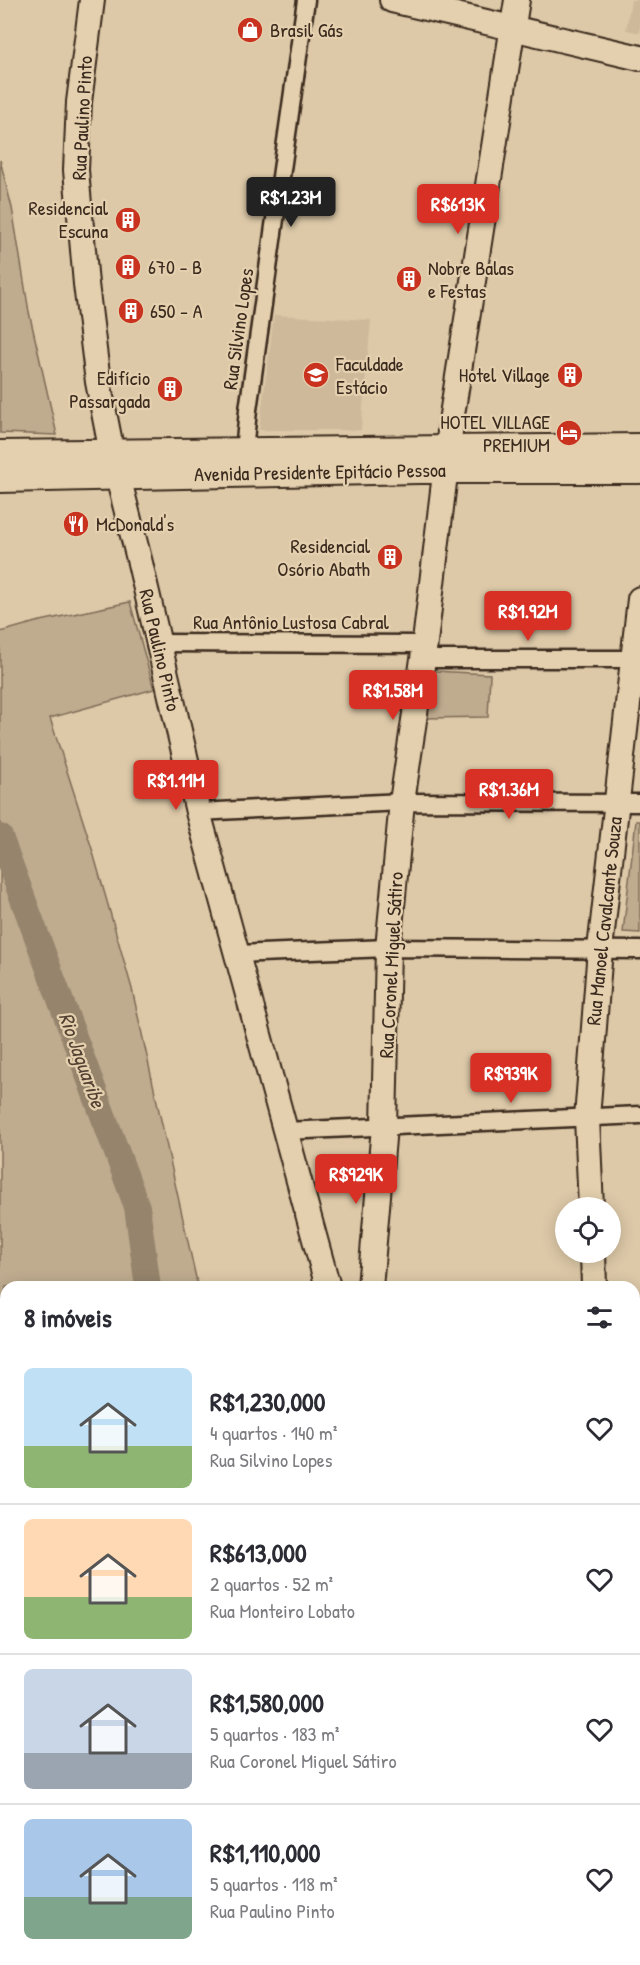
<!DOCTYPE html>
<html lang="pt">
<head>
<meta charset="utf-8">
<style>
  :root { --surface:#fff; --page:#f7f7f7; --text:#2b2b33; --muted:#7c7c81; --line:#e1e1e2; --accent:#d93025 }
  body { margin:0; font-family:"Patrick Hand",sans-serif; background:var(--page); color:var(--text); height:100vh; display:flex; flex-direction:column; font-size:22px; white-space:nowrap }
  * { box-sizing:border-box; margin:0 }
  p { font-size:20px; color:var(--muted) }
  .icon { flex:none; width:33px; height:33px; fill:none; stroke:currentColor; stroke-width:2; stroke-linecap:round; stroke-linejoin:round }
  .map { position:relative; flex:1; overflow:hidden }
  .details { position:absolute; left:0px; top:1281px; width:640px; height:684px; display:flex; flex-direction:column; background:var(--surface); border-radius:18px 18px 0 0; box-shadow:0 3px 15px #0003 }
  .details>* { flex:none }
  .tools { position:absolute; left:555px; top:1197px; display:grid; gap:12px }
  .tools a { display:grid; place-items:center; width:66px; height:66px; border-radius:50%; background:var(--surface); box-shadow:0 3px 15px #0003; font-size:30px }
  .price { position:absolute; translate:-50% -51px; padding:0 14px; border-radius:6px; background:var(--accent); color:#fff; font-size:20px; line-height:39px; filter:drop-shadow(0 2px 3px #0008) }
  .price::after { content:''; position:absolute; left:50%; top:36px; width:18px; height:14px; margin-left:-9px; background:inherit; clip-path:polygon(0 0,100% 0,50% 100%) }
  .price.active { background:#222; color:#fff }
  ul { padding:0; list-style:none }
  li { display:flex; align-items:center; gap:18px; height:150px; padding:0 24px }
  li+li { border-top:2px solid var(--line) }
  li span { display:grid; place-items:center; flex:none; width:168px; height:120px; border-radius:9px; color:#555 }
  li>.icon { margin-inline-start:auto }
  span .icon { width:72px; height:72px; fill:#fffc; stroke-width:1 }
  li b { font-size:26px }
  h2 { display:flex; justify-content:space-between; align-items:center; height:72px; padding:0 24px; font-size:26px }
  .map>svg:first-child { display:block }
  .built { fill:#ceba9b }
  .green { fill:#bfac8f; stroke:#7d6b56; stroke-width:1.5 }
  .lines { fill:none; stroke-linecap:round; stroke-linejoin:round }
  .river { stroke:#96846c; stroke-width:26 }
  .street-casing { stroke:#3b2a1e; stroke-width:21 }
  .secondary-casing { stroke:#3b2a1e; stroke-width:28 }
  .primary-casing { stroke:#3b2a1e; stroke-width:30 }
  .street { stroke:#e4d0ae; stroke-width:16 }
  .secondary { stroke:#e4d0ae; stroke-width:24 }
  .primary { stroke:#e4d0ae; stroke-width:26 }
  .labels { text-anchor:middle; stroke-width:4.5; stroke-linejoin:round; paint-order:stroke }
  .poi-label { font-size:20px; fill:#3b2a1e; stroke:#e4d0ae; text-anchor:start }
  .street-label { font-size:20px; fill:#3b2a1e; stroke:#e4d0ae }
  .water-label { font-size:21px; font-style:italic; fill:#524032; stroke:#e4d0ae }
</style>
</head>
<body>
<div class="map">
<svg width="640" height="1965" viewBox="0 0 640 1965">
  <rect width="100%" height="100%" fill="#ddc9a8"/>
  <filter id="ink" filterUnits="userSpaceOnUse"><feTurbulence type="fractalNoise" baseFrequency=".0167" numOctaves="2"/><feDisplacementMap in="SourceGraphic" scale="12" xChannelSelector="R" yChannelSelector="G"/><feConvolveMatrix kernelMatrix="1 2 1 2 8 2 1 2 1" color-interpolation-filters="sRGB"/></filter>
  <g filter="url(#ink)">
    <!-- built -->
    <g class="built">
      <polygon points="631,0 640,0 640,33 626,30"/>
      <polygon points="274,315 371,320 361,430 259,430"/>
    </g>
    <!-- green -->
    <g class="green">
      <polygon points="0,160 12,208 29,312 57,435 0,433"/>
      <polygon points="130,602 154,689 50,718 92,849 132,989 198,1287 6,1287 6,1622 0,1620 0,632 36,622"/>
      <polygon points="434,671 490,674 488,717 426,718"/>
      <polygon points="636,821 640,821 640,933 623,932"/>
      <polygon points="0,1687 6,1688 6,1959 291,1959 289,1965 0,1965"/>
      <polygon points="542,1959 589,1959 591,1965 542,1965"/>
    </g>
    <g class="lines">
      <!-- river -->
      <g class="river">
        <polyline points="0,837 137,1207 148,1287"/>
        <polyline points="0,1697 6,1689"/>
      </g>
      <!-- street casing -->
      <g class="street-casing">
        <g id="street">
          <polyline points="244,451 248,410 306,0"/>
          <polyline points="157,643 424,644"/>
          <polyline points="423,659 632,659"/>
          <polyline points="198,812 402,802 640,803"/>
          <polyline points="236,954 388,948 640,950"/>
          <polyline points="285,1131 640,1115"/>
          <polyline points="634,1923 640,1932"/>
        </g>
      </g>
      <!-- secondary casing -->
      <g class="secondary-casing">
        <g id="secondary">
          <polyline points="92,0 79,102 76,170 86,284 98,382 112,453 140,563 198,812 328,1287"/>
          <polyline points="392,0 640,58"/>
          <polyline points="591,1208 587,1118 600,949 640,599"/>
          <polyline points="593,1252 594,1287"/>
          <polyline points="370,1287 384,1127 388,948 402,802 423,659 452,415 517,0"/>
          <polyline points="634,1379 640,1378"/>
        </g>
      </g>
      <!-- primary casing -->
      <g class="primary-casing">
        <g id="primary">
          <polyline points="0,454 640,447"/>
          <polyline points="0,479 418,470 640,470"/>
          <polyline points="0,1637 6,1638"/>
          <polyline points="0,1672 6,1673"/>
          <polyline points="634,1777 640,1777"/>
          <polyline points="471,1965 472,1959"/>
        </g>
      </g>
      <!-- street -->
      <use href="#street" class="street"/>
      <!-- secondary -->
      <use href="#secondary" class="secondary"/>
      <!-- primary -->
      <use href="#primary" class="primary"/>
    </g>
  </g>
  <!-- icons -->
  <defs>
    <g id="shop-disc" transform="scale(1.35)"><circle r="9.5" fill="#c8321e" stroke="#e4d0ae"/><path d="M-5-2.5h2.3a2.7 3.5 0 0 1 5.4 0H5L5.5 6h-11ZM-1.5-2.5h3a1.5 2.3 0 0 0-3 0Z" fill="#fff"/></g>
    <g id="building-disc" transform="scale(1.35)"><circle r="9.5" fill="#c8321e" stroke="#e4d0ae"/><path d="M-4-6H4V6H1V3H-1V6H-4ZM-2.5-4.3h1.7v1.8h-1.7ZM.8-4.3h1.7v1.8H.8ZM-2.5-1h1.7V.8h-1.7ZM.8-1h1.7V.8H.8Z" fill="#fff"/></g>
    <g id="university-disc" transform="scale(1.35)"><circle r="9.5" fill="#c8321e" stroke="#e4d0ae"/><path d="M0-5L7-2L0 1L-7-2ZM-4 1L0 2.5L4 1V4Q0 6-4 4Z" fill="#fff"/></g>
    <g id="hotel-disc" transform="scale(1.35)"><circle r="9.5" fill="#c8321e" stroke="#e4d0ae"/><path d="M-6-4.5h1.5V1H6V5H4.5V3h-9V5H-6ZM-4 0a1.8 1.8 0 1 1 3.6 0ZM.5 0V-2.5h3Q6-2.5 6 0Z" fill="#fff"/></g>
    <g id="restaurant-disc" transform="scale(1.35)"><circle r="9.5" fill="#c8321e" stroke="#e4d0ae"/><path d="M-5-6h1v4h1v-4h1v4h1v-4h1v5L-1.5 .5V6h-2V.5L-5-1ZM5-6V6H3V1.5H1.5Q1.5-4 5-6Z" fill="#fff"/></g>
  </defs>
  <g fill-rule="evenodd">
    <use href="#shop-disc" x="250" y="30"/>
    <use href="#building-disc" x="128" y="220"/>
    <use href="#building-disc" x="128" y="267"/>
    <use href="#building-disc" x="409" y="279"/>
    <use href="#building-disc" x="131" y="311"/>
    <use href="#university-disc" x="316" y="375"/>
    <use href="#building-disc" x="570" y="375"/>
    <use href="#building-disc" x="170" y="389"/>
    <use href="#hotel-disc" x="569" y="433"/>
    <use href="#restaurant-disc" x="76" y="524"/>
    <use href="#building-disc" x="390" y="557"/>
  </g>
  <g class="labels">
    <!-- poi labels -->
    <g class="poi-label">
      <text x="270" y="37">Brasil Gás</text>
      <text x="108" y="215" text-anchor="end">Residencial<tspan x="108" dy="23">Escuna</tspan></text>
      <text x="148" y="274">670 - B</text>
      <text x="428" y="275">Nobre Balas<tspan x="428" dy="23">e Festas</tspan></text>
      <text x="150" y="318">650 - A</text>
      <text x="336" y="371">Faculdade<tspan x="336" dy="23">Estácio</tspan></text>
      <text x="550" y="382" text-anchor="end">Hotel Village</text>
      <text x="150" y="385" text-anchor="end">Edifício<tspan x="150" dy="23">Passargada</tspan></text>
      <text x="550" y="429" text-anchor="end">HOTEL VILLAGE<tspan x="550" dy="23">PREMIUM</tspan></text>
      <text x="96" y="531">McDonald's</text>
      <text x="370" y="553" text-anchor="end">Residencial<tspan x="370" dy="23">Osório Abath</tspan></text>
    </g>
    <!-- street labels -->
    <g class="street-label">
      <text transform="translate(82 118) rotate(-87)" y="7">Rua Paulino Pinto</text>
      <text transform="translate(238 329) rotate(-82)" y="7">Rua Silvino Lopes</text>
      <text transform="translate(320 472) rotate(-1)" y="7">Avenida Presidente Epitácio Pessoa</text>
      <text x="291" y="629">Rua Antônio Lustosa Cabral</text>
      <text transform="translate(160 650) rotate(77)" y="7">Rua Paulino Pinto</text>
      <text transform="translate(604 921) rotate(-84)" y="7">Rua Manoel Cavalcante Souza</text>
      <text transform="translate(391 965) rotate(-87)" y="7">Rua Coronel Miguel Sátiro</text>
    </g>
    <!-- water labels -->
    <g class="water-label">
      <text transform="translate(82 1060) rotate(70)" y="7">Rio Jaguaribe</text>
    </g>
  </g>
</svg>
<div class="tools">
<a><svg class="icon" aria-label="locate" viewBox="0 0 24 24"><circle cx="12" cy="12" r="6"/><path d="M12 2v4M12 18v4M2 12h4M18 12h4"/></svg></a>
</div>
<b class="price active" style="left:291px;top:228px">R$1.23M</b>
<b class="price" style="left:458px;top:235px">R$613K</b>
<b class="price" style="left:528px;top:642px">R$1.92M</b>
<b class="price" style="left:393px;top:721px">R$1.58M</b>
<b class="price" style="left:176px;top:811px">R$1.11M</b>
<b class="price" style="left:509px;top:820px">R$1.36M</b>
<b class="price" style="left:511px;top:1104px">R$939K</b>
<b class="price" style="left:356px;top:1205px">R$929K</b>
<section class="details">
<h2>8 imóveis<svg class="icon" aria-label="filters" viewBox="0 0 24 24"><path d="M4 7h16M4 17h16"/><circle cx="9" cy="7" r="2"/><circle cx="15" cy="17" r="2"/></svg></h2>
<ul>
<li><span style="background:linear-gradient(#bfe0f5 65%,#8fb573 0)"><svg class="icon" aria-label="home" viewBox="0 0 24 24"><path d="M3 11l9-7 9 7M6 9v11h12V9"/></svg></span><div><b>R$1,230,000</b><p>4 quartos · 140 m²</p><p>Rua Silvino Lopes</p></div><svg class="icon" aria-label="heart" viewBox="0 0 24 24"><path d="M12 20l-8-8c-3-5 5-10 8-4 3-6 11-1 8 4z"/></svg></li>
<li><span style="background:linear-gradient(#ffd9b3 65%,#8fb573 0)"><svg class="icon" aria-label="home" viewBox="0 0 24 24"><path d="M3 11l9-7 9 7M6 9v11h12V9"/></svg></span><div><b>R$613,000</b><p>2 quartos · 52 m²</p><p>Rua Monteiro Lobato</p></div><svg class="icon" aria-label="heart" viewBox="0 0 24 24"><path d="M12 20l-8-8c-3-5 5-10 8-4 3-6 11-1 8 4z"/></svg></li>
<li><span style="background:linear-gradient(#c9d6e8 70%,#9aa5b1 0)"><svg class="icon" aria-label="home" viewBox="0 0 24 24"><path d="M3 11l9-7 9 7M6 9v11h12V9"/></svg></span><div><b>R$1,580,000</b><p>5 quartos · 183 m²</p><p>Rua Coronel Miguel Sátiro</p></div><svg class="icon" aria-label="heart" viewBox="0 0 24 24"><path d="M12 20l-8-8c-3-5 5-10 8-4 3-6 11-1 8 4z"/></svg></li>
<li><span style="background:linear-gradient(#a9c7e8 65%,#7fa58c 0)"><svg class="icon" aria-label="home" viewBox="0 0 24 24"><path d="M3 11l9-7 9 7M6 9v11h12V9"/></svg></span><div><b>R$1,110,000</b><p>5 quartos · 118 m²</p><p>Rua Paulino Pinto</p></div><svg class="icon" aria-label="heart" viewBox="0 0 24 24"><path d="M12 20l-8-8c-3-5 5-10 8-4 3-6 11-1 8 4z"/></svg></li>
</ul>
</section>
</div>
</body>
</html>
